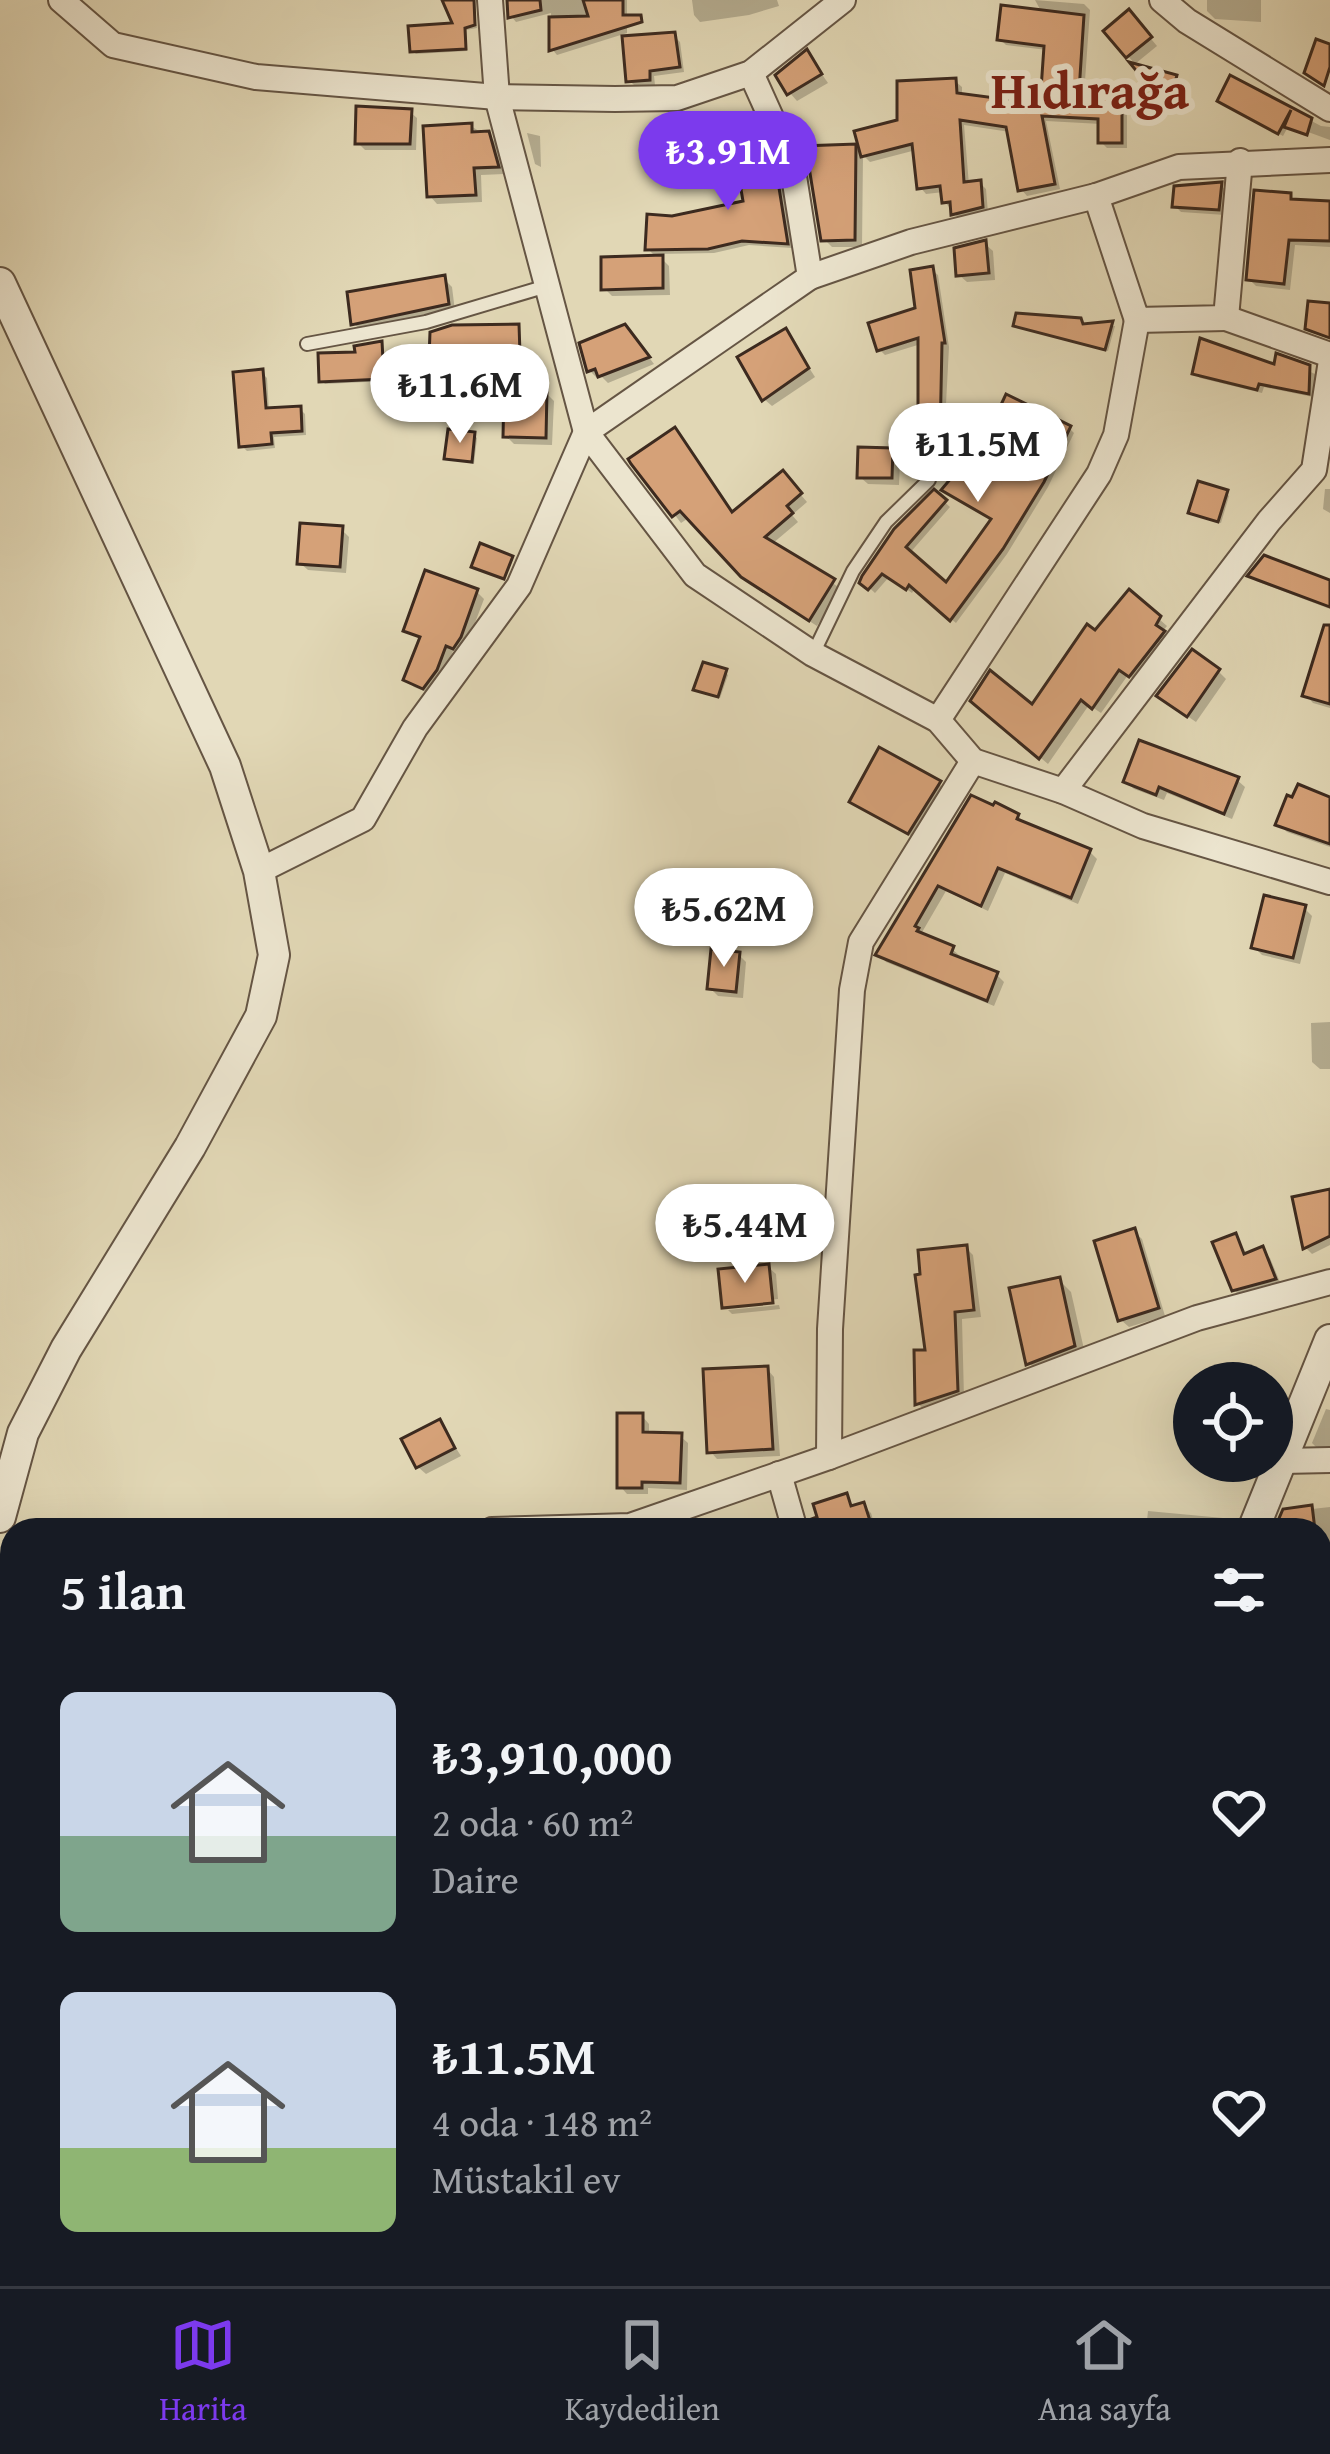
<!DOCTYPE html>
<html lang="tr">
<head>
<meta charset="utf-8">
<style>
  :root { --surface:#171b24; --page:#20242c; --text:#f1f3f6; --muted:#9ea1a6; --line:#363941; --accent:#7c3aed }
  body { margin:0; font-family:"Gentium Book Plus",serif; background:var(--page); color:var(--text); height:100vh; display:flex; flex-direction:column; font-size:45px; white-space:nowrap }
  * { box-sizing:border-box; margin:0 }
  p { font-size:39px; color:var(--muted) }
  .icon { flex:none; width:66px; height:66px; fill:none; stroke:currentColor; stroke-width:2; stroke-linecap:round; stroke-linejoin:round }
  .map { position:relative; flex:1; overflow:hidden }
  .drawer { position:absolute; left:0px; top:1518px; width:1332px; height:768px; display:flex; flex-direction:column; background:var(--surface); border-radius:36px 36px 0 0; box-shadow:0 12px 48px #0002 }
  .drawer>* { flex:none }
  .tools { position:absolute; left:1173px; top:1362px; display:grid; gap:24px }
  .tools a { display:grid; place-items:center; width:120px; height:120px; border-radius:50%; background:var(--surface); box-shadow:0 12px 48px #0002; font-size:60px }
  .price { position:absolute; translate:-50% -102px; padding:0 27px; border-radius:42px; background:#fff; color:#222; font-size:39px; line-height:78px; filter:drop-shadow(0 3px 6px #0008) }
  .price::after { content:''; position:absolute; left:50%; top:72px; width:36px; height:27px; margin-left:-18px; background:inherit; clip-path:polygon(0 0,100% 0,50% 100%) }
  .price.current { background:var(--accent); color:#fff }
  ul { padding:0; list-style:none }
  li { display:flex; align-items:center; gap:36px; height:300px; padding:0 60px }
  li span { display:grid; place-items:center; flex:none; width:336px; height:240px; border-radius:18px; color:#555 }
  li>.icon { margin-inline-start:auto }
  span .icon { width:144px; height:144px; fill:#fffc; stroke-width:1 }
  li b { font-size:51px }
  h2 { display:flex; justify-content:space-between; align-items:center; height:144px; padding:0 60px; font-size:51px }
  .tab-bar { display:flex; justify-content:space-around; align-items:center; height:168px; border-top:3px solid var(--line); background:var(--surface); font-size:33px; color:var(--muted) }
  .tab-bar a { display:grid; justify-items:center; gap:6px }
  .tab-bar .current { color:var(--accent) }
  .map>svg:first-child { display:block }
  .shadow { fill:#0003 }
  .building { fill:#d5a178; stroke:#3c2a1f; stroke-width:3 }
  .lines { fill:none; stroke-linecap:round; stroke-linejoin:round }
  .service-casing { stroke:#655544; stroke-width:16 }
  .minor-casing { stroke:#655544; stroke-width:28 }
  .tertiary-casing { stroke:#655544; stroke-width:34 }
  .service { stroke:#ece5cf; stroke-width:12 }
  .minor { stroke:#ece5cf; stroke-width:24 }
  .tertiary { stroke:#ece5cf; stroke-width:30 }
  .labels { text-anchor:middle; stroke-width:12; stroke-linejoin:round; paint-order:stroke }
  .district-label { font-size:51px; font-weight:bold; fill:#7a1f14; stroke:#ece5cf }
</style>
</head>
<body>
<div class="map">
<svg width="1330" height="2286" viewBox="0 0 1330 2286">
  <rect width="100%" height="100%" fill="#e1d7b5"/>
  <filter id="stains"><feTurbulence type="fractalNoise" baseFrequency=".00167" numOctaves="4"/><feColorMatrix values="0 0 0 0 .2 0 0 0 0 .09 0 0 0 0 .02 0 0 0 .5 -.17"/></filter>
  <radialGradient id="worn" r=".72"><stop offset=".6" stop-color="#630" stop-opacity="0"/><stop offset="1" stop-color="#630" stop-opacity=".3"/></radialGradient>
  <!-- shadow -->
  <g class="shadow">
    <polygon points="508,0 627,0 627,33 557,55 552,49 551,13 516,22 511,16"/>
    <polygon points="692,0 777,0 779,6 749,15 700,22 694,15"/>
    <polygon points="1035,0 1084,4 1090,10 1084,95 1120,95 1127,102 1127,148 1107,148 1101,142 1101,124 1046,121 1060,189 1027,196 1021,189 1010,132 964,125 969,185 980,183 986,189 988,213 960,220 944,201 944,192 926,194 920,187 916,150 870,162 863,155 862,247 832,247 824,239 855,147 864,155 955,81 962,87 962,96 1043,108 1047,50 1006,45 1000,39 1042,13"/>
    <polygon points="1207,0 1261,0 1261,22 1215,19 1207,11"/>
    <polygon points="473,3 477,28 466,30 467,51 416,54 413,51 456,26"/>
    <polygon points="1136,21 1157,46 1135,64 1128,56"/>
    <polygon points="674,36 680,42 684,72 654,76 655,85 635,86 629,80"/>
    <polygon points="807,53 828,83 797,101 790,93"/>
    <polygon points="1137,68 1178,81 1171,108"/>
    <polygon points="1231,79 1321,126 1330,127 1330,140 1289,125 1283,136 1225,105"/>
    <polygon points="410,112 417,118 416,150 365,150 358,143"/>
    <polygon points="471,126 496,142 504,174 481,175 482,202 437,204 430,196"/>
    <polygon points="527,133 540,136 541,167 535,164"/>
    <polygon points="765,151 780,177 792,248 749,245 714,253 657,254 669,266 670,295 612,296 604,288 657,258 648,249 672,219 746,203"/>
    <polygon points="1220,185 1227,191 1225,215 1181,212 1175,206"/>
    <polygon points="1290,196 1296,202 1330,204 1330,247 1295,245 1290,290 1256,286 1249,279"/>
    <polygon points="985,244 993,251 995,280 967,282 959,275"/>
    <polygon points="932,270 938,275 949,347 944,443 927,443 921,437 921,344 885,355 879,349 919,311"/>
    <polygon points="444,279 452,287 455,311 362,331 354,324"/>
    <polygon points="1080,321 1084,327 1115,326 1108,351 1020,328"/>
    <polygon points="518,327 522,356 432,357"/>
    <polygon points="786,332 815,377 772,406 764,399"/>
    <polygon points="632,335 654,364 608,383 601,376 597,378 590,371"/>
    <polygon points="381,344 386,381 325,384 322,381"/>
    <polygon points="1279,357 1317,375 1313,397 1264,387 1262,393 1200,378 1195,373 1276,368"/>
    <polygon points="262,373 267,378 269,411 300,409 305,414 306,435 274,437 275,448 247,451 242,446"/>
    <polygon points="546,393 554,401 552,445 514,444 506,436"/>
    <polygon points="1069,428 1074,433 1048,487 1007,554 956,623 915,588 912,593 889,577 875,593 863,582 935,493 950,507 909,554 946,586"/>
    <polygon points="474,435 477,438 474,464 447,458"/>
    <polygon points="892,451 900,459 899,485 868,484 860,477"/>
    <polygon points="632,459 734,515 783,474 807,502 792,515 798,522 772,544 840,588 817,626 752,584 690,517 681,523"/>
    <polygon points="1325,489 1330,489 1330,513 1323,509"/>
    <polygon points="1226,493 1229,496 1221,523 1194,515"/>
    <polygon points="341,529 349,537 346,573 308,570 300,563"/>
    <polygon points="1251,576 1330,583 1330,609 1256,581"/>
    <polygon points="477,592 484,599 467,644 460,654 453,651 443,677 431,694 414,687 407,680 422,640 406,630"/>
    <polygon points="1159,619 1167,626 1162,632 1170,640 1138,682 1128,675 1101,713 1089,705 1048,764 981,708 1032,709 1096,634"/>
    <polygon points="1330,633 1330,708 1313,703 1306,695"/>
    <polygon points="1218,671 1226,679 1196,722 1168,703"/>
    <polygon points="725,672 728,675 720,698 700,692"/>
    <polygon points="1237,780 1245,787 1232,819 1167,793 1164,800 1134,789 1127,782"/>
    <polygon points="939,784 947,791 917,840 853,801"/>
    <polygon points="973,799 1018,816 1025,824 1089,851 1097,859 1078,904 1005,873 988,911 946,891 921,934 952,949 960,956 958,960 996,974 1004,982 994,1006 886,962 879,954"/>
    <polygon points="1330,800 1330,847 1287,832 1279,824"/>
    <polygon points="1304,908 1312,916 1300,964 1262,955 1254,947"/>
    <polygon points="738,954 746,962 743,998 718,996 710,988"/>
    <polygon points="1330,1022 1330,1069 1320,1069 1312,1062 1311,1023"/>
    <polygon points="1330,1226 1330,1245 1312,1254 1306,1248"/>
    <polygon points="1134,1232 1142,1239 1165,1316 1129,1327 1121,1320"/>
    <polygon points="1235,1236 1248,1256 1262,1250 1270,1258 1282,1287 1242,1298 1234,1290"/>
    <polygon points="966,1248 973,1255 981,1317 962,1319 964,1398 926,1411 918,1404 928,1353"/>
    <polygon points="768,1267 776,1274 778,1299 727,1304 727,1309 724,1306"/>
    <polygon points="1059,1280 1071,1292 1086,1358 1041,1375 1029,1363"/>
    <polygon points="779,1305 780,1309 732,1314 728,1310"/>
    <polygon points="767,1369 774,1377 780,1456 717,1459 710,1451"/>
    <polygon points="1326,1409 1330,1410 1330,1450 1319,1450 1312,1443"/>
    <polygon points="642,1416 649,1424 649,1435 680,1436 688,1443 687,1490 648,1488 648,1494 627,1494 620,1486"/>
    <polygon points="440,1423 461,1456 426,1474 418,1467"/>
    <polygon points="846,1496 855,1508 863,1506 871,1513 876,1530 824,1530"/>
    <polygon points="1330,1507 1330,1549 1320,1551 1320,1530 1277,1530 1285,1512"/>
    <polygon points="1148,1511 1223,1518 1231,1530 1146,1530"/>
    <polygon points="1320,1761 1327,1768 1327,1809 1320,1808"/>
    <polygon points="512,2274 549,2277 560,2274 569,2286 521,2286 519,2277"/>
    <polygon points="609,2274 634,2274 650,2286 605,2286"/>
    <polygon points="1222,2274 1319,2274 1310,2286 1214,2286"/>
  </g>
  <!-- building -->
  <g class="building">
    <polygon points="442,0 474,0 475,25 465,28 466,49 410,52 408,26 452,23"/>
    <polygon points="507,0 540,0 541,10 508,18"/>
    <polygon points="583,0 623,0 623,15 641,15 642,22 549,51 549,17 588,16"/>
    <polygon points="1001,5 1084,15 1079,92 1122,92 1122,143 1098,143 1098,119 1042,116 1055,184 1018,191 1006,127 960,120 964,182 981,180 983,207 951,215 950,202 942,203 940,186 917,189 912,144 861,157 854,131 897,120 897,81 956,78 957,93 1040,104 1044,46 997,40"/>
    <polygon points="1129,9 1152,37 1126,58 1103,31"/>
    <polygon points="675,32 680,67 650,71 650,80 626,82 622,36"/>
    <polygon points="1316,39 1330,44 1330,67 1324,86 1304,73"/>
    <polygon points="807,49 822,74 787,95 775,75"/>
    <polygon points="1129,62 1177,75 1168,109"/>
    <polygon points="1230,75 1312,118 1307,135 1284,127 1291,110 1278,134 1217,101"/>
    <polygon points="356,106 412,109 410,144 355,144"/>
    <polygon points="472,123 472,132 489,131 499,167 474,168 476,195 427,197 423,126"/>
    <polygon points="856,144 855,240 821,241 808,161 802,146"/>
    <polygon points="766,148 776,169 788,244 742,241 708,249 645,250 647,214 672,216 743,201 734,149"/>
    <polygon points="1222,182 1219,210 1172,207 1174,186"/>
    <polygon points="1254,190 1291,193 1291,199 1330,201 1330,241 1289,240 1284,284 1246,280"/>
    <polygon points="986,240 989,273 956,276 954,248"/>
    <polygon points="663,255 663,288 601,290 601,257"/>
    <polygon points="933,266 945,343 942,343 940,439 918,439 918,338 877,351 868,323 915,308 910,270"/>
    <polygon points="445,275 449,304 351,325 347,292"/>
    <polygon points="1308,301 1330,303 1330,338 1305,329"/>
    <polygon points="1016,313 1081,318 1083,324 1113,321 1105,350 1013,326"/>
    <polygon points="519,324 520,354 429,358 430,332 452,325"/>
    <polygon points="625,324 650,357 598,377 595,369 587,372 579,343"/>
    <polygon points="786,328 809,368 762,401 737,357"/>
    <polygon points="1200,338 1274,364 1276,353 1310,365 1309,394 1259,384 1257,390 1192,374"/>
    <polygon points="382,341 384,379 319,382 318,353 355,352 354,346"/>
    <polygon points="263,369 266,408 301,406 302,431 271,433 272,444 239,447 233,372"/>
    <polygon points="504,389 547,390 546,438 503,437"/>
    <polygon points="1006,394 1071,426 1044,482 1003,549 950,621 909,585 906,590 882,574 868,590 859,583 862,576 894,529 934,489 947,500 906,547 946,582 991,519 941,490 986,437"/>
    <polygon points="675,427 732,512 783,470 802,493 787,506 793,513 765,537 835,579 809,621 741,577 680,511 672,517 631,464 628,459"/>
    <polygon points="448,429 475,432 472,462 444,459"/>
    <polygon points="858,447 893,448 892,478 857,478"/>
    <polygon points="1198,481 1228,490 1218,522 1188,513"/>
    <polygon points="300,523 343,526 340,567 297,564"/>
    <polygon points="480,543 513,556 504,579 471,567"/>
    <polygon points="1264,555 1330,580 1330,607 1247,576"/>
    <polygon points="425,570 478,589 461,637 453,649 446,646 437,670 423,689 403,680 420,637 403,631"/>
    <polygon points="1129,589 1161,616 1156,625 1165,631 1129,677 1119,670 1092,709 1081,700 1039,759 970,701 990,670 1032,704 1087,624 1095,630"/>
    <polygon points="1324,625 1330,625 1330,704 1302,696"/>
    <polygon points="1192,649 1220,669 1187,717 1156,696"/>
    <polygon points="703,662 727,669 718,697 693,690"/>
    <polygon points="1139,740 1239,777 1224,814 1159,787 1156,795 1123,782"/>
    <polygon points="879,747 941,781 908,834 849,802"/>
    <polygon points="1298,784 1330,797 1330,844 1275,825 1287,795 1292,797"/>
    <polygon points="971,795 993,805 995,802 1019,814 1017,819 1091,849 1071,898 998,868 981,906 938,886 915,926 919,928 917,931 954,946 951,954 998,972 987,1001 875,955"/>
    <polygon points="1264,895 1306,905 1293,958 1251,948"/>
    <polygon points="711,949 740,952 736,992 707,989"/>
    <polygon points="1330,1189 1330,1236 1303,1249 1292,1197"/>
    <polygon points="1135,1228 1159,1308 1118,1321 1094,1241"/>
    <polygon points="1236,1233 1244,1254 1263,1246 1276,1279 1232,1291 1212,1242"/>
    <polygon points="967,1245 974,1310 955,1312 958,1391 915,1405 914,1350 925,1350 915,1275 920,1274 918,1250"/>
    <polygon points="769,1264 773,1303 722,1308 718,1269"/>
    <polygon points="1060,1277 1075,1346 1026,1365 1009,1288"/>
    <polygon points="768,1366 773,1449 707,1453 703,1369"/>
    <polygon points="617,1413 643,1413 643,1432 682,1433 680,1483 642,1482 642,1488 617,1488"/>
    <polygon points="440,1419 455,1448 416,1468 401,1439"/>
    <polygon points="847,1493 851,1506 864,1502 873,1530 811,1530 809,1520 817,1517 813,1504"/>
    <polygon points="1312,1505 1315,1530 1274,1530 1283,1509"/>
  </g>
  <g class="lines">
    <!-- service casing -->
    <g class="service-casing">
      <g id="service">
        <polyline points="307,344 426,322 547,286"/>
        <polyline points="813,654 853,571 886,522 929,480"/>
      </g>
    </g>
    <!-- minor casing -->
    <g class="minor-casing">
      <g id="minor">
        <polyline points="61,0 113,45 256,77 497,97 615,99 677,98 751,73 843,0"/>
        <polyline points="490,0 497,97 586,432 695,575 813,654 938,720 973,761 1063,791 1143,826 1330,882"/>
        <polyline points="1162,0 1187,21 1330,109"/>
        <polyline points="751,73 792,164 810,277"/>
        <polyline points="1096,196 1137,320 1226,318 1240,161"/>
        <polyline points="1226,318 1330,355"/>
        <polyline points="938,720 1099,474 1116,435 1137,320"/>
        <polyline points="1063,791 1269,521 1314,470 1330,367"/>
        <polyline points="259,871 363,819 415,728 519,586 586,432 810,277 911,242 1096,196 1179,167 1330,160"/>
        <polyline points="829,1457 830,1329 852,990 861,942 973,761"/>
        <polyline points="1283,1461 1330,1460"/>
        <polyline points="779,1474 795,1530"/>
        <polyline points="492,1530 630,1526 829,1457 1197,1318 1330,1282"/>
        <polyline points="1320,1660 1330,1660"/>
        <polyline points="0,1832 12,1829"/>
        <polyline points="1016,2274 1031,2286"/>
      </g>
    </g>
    <!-- tertiary casing -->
    <g class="tertiary-casing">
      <g id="tertiary">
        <polyline points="0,283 225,766 259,871 274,955 261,1016 190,1147 66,1349 23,1433 0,1517"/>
        <polyline points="1253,1530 1330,1340"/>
        <polyline points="1320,2181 1330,2180"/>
        <polyline points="1171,2286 1175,2274"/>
      </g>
    </g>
    <!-- service -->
    <use href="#service" class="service"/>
    <!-- minor -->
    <use href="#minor" class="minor"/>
    <!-- tertiary -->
    <use href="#tertiary" class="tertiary"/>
  </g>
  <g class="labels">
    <!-- district labels -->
    <g class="district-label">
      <text x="1090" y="108">Hıdırağa</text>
    </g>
  </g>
  <rect width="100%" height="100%" filter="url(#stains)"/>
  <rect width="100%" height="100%" fill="url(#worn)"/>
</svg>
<div class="tools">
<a><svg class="icon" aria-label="locate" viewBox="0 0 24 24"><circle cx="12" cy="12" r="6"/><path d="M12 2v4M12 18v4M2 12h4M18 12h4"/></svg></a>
</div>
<b class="price current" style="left:728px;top:213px">₺3.91M</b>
<b class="price" style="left:460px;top:446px">₺11.6M</b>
<b class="price" style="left:978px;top:505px">₺11.5M</b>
<b class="price" style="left:724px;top:970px">₺5.62M</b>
<b class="price" style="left:745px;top:1286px">₺5.44M</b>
<section class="drawer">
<h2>5 ilan<svg class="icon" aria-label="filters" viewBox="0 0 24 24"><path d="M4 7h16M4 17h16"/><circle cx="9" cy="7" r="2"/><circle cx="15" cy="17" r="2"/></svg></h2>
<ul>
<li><span style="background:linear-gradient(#c9d6e8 60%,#7fa58c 0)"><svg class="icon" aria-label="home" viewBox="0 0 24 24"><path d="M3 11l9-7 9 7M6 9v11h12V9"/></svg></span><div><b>₺3,910,000</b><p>2 oda · 60 m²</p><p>Daire</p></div><svg class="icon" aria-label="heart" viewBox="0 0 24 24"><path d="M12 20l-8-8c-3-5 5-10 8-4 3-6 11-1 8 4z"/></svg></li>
<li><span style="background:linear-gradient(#c9d6e8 65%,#8fb573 0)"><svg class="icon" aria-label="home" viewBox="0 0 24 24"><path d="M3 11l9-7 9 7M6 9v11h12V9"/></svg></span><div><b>₺11.5M</b><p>4 oda · 148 m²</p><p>Müstakil ev</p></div><svg class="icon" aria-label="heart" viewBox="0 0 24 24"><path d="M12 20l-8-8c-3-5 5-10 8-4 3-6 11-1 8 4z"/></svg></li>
</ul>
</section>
</div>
<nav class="tab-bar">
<a class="current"><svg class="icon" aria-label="map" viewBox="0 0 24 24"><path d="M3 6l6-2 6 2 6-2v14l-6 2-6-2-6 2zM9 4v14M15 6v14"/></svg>Harita</a>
<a><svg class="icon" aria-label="saved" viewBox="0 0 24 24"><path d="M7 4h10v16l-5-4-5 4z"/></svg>Kaydedilen</a>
<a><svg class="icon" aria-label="home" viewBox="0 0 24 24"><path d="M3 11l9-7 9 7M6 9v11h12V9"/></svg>Ana sayfa</a>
</nav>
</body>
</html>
